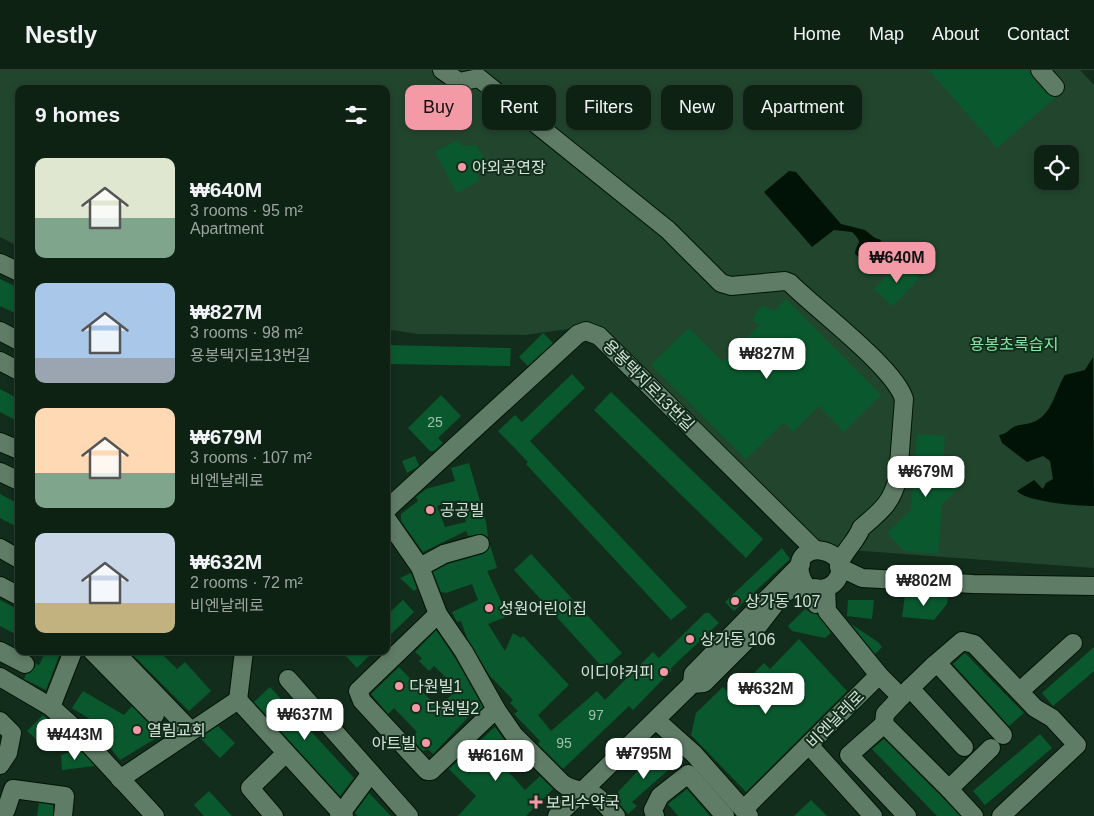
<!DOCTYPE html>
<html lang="en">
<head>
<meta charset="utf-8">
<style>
  :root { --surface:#0e2214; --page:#1c2f22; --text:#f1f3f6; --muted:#9ba4a0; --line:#2e3f34; --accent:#f49aa6 }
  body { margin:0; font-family:Arial,"Noto Sans KR",sans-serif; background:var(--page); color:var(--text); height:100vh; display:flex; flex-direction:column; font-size:19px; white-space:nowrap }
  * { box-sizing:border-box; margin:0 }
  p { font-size:16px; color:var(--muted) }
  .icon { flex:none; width:28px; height:28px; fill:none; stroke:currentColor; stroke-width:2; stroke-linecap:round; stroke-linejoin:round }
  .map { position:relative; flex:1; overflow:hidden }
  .side { position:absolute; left:15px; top:15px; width:375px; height:570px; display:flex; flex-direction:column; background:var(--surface); border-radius:10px; box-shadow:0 2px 8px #0003,0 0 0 1px var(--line) }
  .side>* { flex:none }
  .hud { position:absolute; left:405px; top:15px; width:475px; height:45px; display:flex; gap:10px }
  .buttons { position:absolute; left:1034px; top:75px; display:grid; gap:10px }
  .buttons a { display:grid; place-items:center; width:45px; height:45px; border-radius:10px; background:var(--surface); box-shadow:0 2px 8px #0003,0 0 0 1px var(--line); font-size:25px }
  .price { position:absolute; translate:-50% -42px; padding:0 11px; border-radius:10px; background:#fff; color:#222; font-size:16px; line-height:32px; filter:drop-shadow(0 1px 2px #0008) }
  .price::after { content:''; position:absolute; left:50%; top:30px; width:15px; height:11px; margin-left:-8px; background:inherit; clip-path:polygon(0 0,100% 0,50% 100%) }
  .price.selected { background:var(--accent); color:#111 }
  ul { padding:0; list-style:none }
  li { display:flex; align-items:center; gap:15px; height:125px; padding:0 20px }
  li span { display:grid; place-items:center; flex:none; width:140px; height:100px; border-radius:10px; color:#555 }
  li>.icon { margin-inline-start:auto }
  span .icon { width:60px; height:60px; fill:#fffc; stroke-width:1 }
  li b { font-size:21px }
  h2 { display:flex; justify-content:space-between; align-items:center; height:60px; padding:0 20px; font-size:21px }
  .chip { padding:0 18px; border-radius:10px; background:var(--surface); box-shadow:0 2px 8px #0003,0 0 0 1px var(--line); font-size:18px; line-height:45px }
  .chip.selected { background:var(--accent); color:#111 }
  header { display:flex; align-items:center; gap:30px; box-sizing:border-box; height:70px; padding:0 25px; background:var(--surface); border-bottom:1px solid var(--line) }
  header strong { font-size:24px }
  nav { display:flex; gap:28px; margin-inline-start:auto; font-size:18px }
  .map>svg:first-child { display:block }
  .green { fill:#21462d; fill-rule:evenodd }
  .water { fill:#011306 }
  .building { fill:#0a592e; fill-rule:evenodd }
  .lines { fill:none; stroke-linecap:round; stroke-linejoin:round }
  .minor-casing { stroke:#001505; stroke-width:20 }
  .minor { stroke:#5f7c66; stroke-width:18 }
  .poi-dot { fill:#f49aa6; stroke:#122d1b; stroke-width:2 }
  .labels { text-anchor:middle; stroke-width:4; stroke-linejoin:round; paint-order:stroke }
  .number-label { font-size:14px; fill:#a1c0ad }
  .poi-label { font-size:16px; fill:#d3e3d7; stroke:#122d1b; text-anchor:start }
  .park-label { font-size:16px; fill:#86e6a4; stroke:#122d1b }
  .street-label { font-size:16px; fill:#d3e3d7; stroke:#122d1b }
</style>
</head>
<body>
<header>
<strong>Nestly</strong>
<nav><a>Home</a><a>Map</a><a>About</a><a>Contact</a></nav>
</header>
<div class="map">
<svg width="1094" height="746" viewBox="0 0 1094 746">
  <rect width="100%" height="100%" fill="#122d1b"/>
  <!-- green -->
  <path class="green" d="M0,0H1080L1094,15V498L823,478L609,262L582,257L525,265L418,264L386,259V19H19V177L0,167ZM1042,84H1070V111H1042Z"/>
  <!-- water -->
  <g class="water">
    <path d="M789,101L796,102L841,154L865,160L875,168L881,170L880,174L861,189L855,184C856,171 865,175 852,162L834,160L812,177L764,122Z"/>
    <path d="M1093,287L1094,436C1079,436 1026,432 1017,421L1034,410L1043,419L1046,413L1053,409L1050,391L1043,386L1027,392L1002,373L999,365C1008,364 1008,359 1016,356C1023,354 1032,354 1039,349C1053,340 1056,319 1065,305L1085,300Z"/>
  </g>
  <!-- building -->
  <g class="building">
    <polygon points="929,0 1030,0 1032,7 1047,24 1056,27 997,78"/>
    <polygon points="458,70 462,76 476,75 487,92 476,103 480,110 457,123 435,82"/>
    <polygon points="901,191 919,208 893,236 874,219"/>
    <polygon points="0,209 19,218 19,245 0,236"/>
    <polygon points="786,229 881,325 844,362 819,336 793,362 784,352 746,389 651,295 689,258 723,292 760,255 752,250 762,235 774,241"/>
    <polygon points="543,263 553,273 528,296 519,287"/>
    <polygon points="386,275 511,278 510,296 386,294"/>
    <polygon points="572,304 585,318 530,371 687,537 671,550 526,394 528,392 498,361 515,345 522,352"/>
    <polygon points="0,319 19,329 19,352 0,342"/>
    <polygon points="611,322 763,469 746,488 594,340"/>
    <polygon points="441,325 461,346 438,368 443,373 434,381 430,381 408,358"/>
    <polygon points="917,364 945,366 943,393 964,413 942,434 938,484 904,481 887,463 911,440"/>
    <polygon points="415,386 419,396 407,403 402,391"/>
    <path d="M469,393L486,452L488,467L482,464L468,466L466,461L423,482L401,451V444L418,431L416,427L426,419L455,411L451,398ZM460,430L466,452L445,457L437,436Z"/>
    <polygon points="0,424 19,434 19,458 0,448"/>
    <polygon points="490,475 497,498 487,501 508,546 488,554 505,581 513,563 521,568 523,566 569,615 538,645 551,661 597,621 605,630 653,582 659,588 705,543 709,543 719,553 670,599 672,600 633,640 629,636 563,699 538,674 540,671 514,644 518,641 510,633 513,630 490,606 467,568 461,551 457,552 452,542 478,530 472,514 446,523 441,522 433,502 448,494 483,484"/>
    <polygon points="782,478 790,489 734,541 725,532"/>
    <polygon points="531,484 622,583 604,599 514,500"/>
    <polygon points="411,503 417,519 414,521 400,508"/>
    <polygon points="905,525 948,527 947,534 934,550 902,547"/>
    <polygon points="0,530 19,540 19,566 0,556"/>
    <polygon points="403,530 414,542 386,569 386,546"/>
    <polygon points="848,530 874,530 872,549 847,546"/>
    <polygon points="805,539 811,543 817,544 831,563 825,568 792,561 788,556"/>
    <polygon points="851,554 878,572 882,577 875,584"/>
    <polygon points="436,560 455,588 483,637 479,641 476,639 433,684 428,679 423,681 411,668 417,662 394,638 388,644 371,624 399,597 438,638 458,619 434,596 429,601 419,591 422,588 415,582"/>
    <polygon points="799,569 847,621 746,722 691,665 696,643 723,617 732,626 764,593 770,599"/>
    <polygon points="1094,577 1094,601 1053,636 1042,623"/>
    <polygon points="46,581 61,581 46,620 24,609 26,604 34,599 36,594 39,595"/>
    <polygon points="129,581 159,581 177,599 185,592 211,621 189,641"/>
    <polygon points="341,581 374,581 357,598"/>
    <polygon points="965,583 1024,643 1009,656 953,594"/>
    <polygon points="270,617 354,708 340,726 254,632"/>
    <polygon points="83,621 124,645 132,636 147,652 155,655 163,664 120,690 107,674 112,663 72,638"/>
    <polygon points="43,645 65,664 48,680 27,661"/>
    <polygon points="218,656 235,673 220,688 200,668"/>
    <polygon points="495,657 508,675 494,686 525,720 540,706 553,719 526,746 458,746 476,726 449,699"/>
    <polygon points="1040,664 1052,678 985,735 973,721"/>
    <polygon points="884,669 941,726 960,746 937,746 872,679"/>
    <polygon points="79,679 95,696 62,700 61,685"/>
    <polygon points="653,685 675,685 675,694 632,732 637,736 628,744 619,733 618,722"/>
    <polygon points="687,719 710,746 678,746 668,734"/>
    <polygon points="209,721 232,746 204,746 194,735"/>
    <polygon points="369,723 391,746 358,746 355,743"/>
    <polygon points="811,730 827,746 794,746"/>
    <polygon points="39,733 53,735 53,746 37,746"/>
  </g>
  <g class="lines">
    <!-- minor casing -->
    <g class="minor-casing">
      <g id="minor">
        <path d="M442,0L459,12L479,8L668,160L721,213L731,216L785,211L790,213C816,239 895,298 904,329L898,407C892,433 881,441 861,458C858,469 844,481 839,494"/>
        <polyline points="1040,0 1055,17"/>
        <polyline points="0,193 19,202"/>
        <polyline points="0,261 19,271"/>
        <polyline points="0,291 19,301"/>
        <polyline points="0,372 19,380"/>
        <polyline points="0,402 19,411"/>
        <polyline points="386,440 578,264 586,261 599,266 815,480"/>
        <path d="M386,448L420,497L438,544L464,582L496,639L514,665L562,713C570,720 578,719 588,722C599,725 608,738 616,746"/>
        <polyline points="0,478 19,489"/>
        <polyline points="420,497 444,484 480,474"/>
        <polyline points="839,497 862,508 973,514 1094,516"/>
        <polyline points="0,516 19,526"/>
        <path d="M815,518C823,520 831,517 836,511C858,480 793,465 800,503C802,513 811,525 816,534"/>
        <polyline points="438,544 358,621 362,631 427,701 431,701 496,639"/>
        <polyline points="0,581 25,594"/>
        <polyline points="92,581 155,645"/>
        <polyline points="114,581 191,661"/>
        <polyline points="934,595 962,571 974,574 1035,638 1052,648 1077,675 1001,746"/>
        <polyline points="879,605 901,627 934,595 940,596 1003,665"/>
        <polyline points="0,607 51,637 70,654 155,746"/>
        <polyline points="288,609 409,746"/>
        <polyline points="692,614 693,604 801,494"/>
        <polyline points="910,618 964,677"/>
        <polyline points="1020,621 1073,573"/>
        <polyline points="901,627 885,644 884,654 949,719 991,678"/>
        <polyline points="238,630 344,746"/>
        <polyline points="51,637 73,581"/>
        <polyline points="656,650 694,684 749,746"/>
        <polyline points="0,651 12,663 8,683 0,695"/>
        <polyline points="884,654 849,685 907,746"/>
        <polyline points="809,675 873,746"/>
        <polyline points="120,709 238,630 244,581"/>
        <polyline points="949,719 974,746"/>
        <polyline points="744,739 879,605 827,541 826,518"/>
        <polyline points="1,746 6,740 13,719 65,726 63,746"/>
        <polyline points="274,746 250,718 286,683"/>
        <polyline points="339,746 371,703"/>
        <polyline points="557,746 692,614 704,613 747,570 783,524 793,518 805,514"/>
        <polyline points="655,746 653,740 660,726 688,704 725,746"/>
      </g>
    </g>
    <!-- minor -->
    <use href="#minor" class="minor"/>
  </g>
  <!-- markers -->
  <g class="poi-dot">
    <circle cx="462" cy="97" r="5"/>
    <circle cx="430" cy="440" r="5"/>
    <circle cx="735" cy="531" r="5"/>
    <circle cx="489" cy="538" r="5"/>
    <circle cx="690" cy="569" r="5"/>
    <circle cx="664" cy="602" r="5"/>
    <circle cx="399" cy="616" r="5"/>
    <circle cx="416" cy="638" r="5"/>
    <circle cx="137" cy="660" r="5"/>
    <circle cx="426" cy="673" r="5"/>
    <path d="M533.5 724.5h5v5h5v5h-5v5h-5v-5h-5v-5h5z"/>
  </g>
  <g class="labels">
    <!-- number labels -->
    <g class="number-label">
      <text x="435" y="357">25</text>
      <text x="596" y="650">97</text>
      <text x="564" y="678">95</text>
    </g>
    <!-- poi labels -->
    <g class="poi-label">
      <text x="472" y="103">야외공연장</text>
      <text x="440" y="446">공공빌</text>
      <text x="745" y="537">상가동 107</text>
      <text x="499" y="544">성원어린이집</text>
      <text x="700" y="575">상가동 106</text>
      <text x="654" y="608" text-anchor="end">이디야커피</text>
      <text x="409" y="622">다원빌1</text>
      <text x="426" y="644">다원빌2</text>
      <text x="147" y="666">열림교회</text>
      <text x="416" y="679" text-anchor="end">아트빌</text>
      <text x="546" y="738">보리수약국</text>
    </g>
    <!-- park labels -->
    <g class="park-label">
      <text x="1014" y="280">용봉초록습지</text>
    </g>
    <!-- street labels -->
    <g class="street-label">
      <text transform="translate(649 315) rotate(45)" y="6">용봉택지로13번길</text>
      <text transform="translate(835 649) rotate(-45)" y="6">비엔날레로</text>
    </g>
  </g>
</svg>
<div class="buttons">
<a><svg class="icon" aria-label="locate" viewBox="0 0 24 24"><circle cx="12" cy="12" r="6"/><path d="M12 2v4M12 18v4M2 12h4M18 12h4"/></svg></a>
</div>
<b class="price selected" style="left:897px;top:214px">₩640M</b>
<b class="price" style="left:767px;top:310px">₩827M</b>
<b class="price" style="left:926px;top:428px">₩679M</b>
<b class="price" style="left:924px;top:537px">₩802M</b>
<b class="price" style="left:766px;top:645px">₩632M</b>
<b class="price" style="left:305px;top:671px">₩637M</b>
<b class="price" style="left:75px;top:691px">₩443M</b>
<b class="price" style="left:644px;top:710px">₩795M</b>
<b class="price" style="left:496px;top:712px">₩616M</b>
<div class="hud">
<a class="chip selected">Buy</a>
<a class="chip">Rent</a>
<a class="chip">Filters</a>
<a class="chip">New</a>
<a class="chip">Apartment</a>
</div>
<section class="side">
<h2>9 homes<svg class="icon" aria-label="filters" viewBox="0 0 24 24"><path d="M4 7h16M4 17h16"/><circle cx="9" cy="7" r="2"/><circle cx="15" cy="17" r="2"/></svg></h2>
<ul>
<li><span style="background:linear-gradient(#dfe7d0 60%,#7fa58c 0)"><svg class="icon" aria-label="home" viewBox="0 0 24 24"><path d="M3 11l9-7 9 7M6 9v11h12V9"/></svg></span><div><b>₩640M</b><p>3 rooms · 95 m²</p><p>Apartment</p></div></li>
<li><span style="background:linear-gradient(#a9c7e8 75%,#9aa5b1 0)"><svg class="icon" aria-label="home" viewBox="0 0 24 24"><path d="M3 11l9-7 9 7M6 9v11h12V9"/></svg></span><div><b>₩827M</b><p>3 rooms · 98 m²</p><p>용봉택지로13번길</p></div></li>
<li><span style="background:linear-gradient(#ffd9b3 65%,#7fa58c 0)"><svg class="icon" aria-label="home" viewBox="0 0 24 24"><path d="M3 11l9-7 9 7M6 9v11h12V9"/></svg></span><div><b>₩679M</b><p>3 rooms · 107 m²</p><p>비엔날레로</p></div></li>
<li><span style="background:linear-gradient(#c9d6e8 70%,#c2b280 0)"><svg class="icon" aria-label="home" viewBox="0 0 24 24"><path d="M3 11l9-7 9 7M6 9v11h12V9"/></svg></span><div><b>₩632M</b><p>2 rooms · 72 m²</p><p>비엔날레로</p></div></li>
</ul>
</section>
</div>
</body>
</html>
